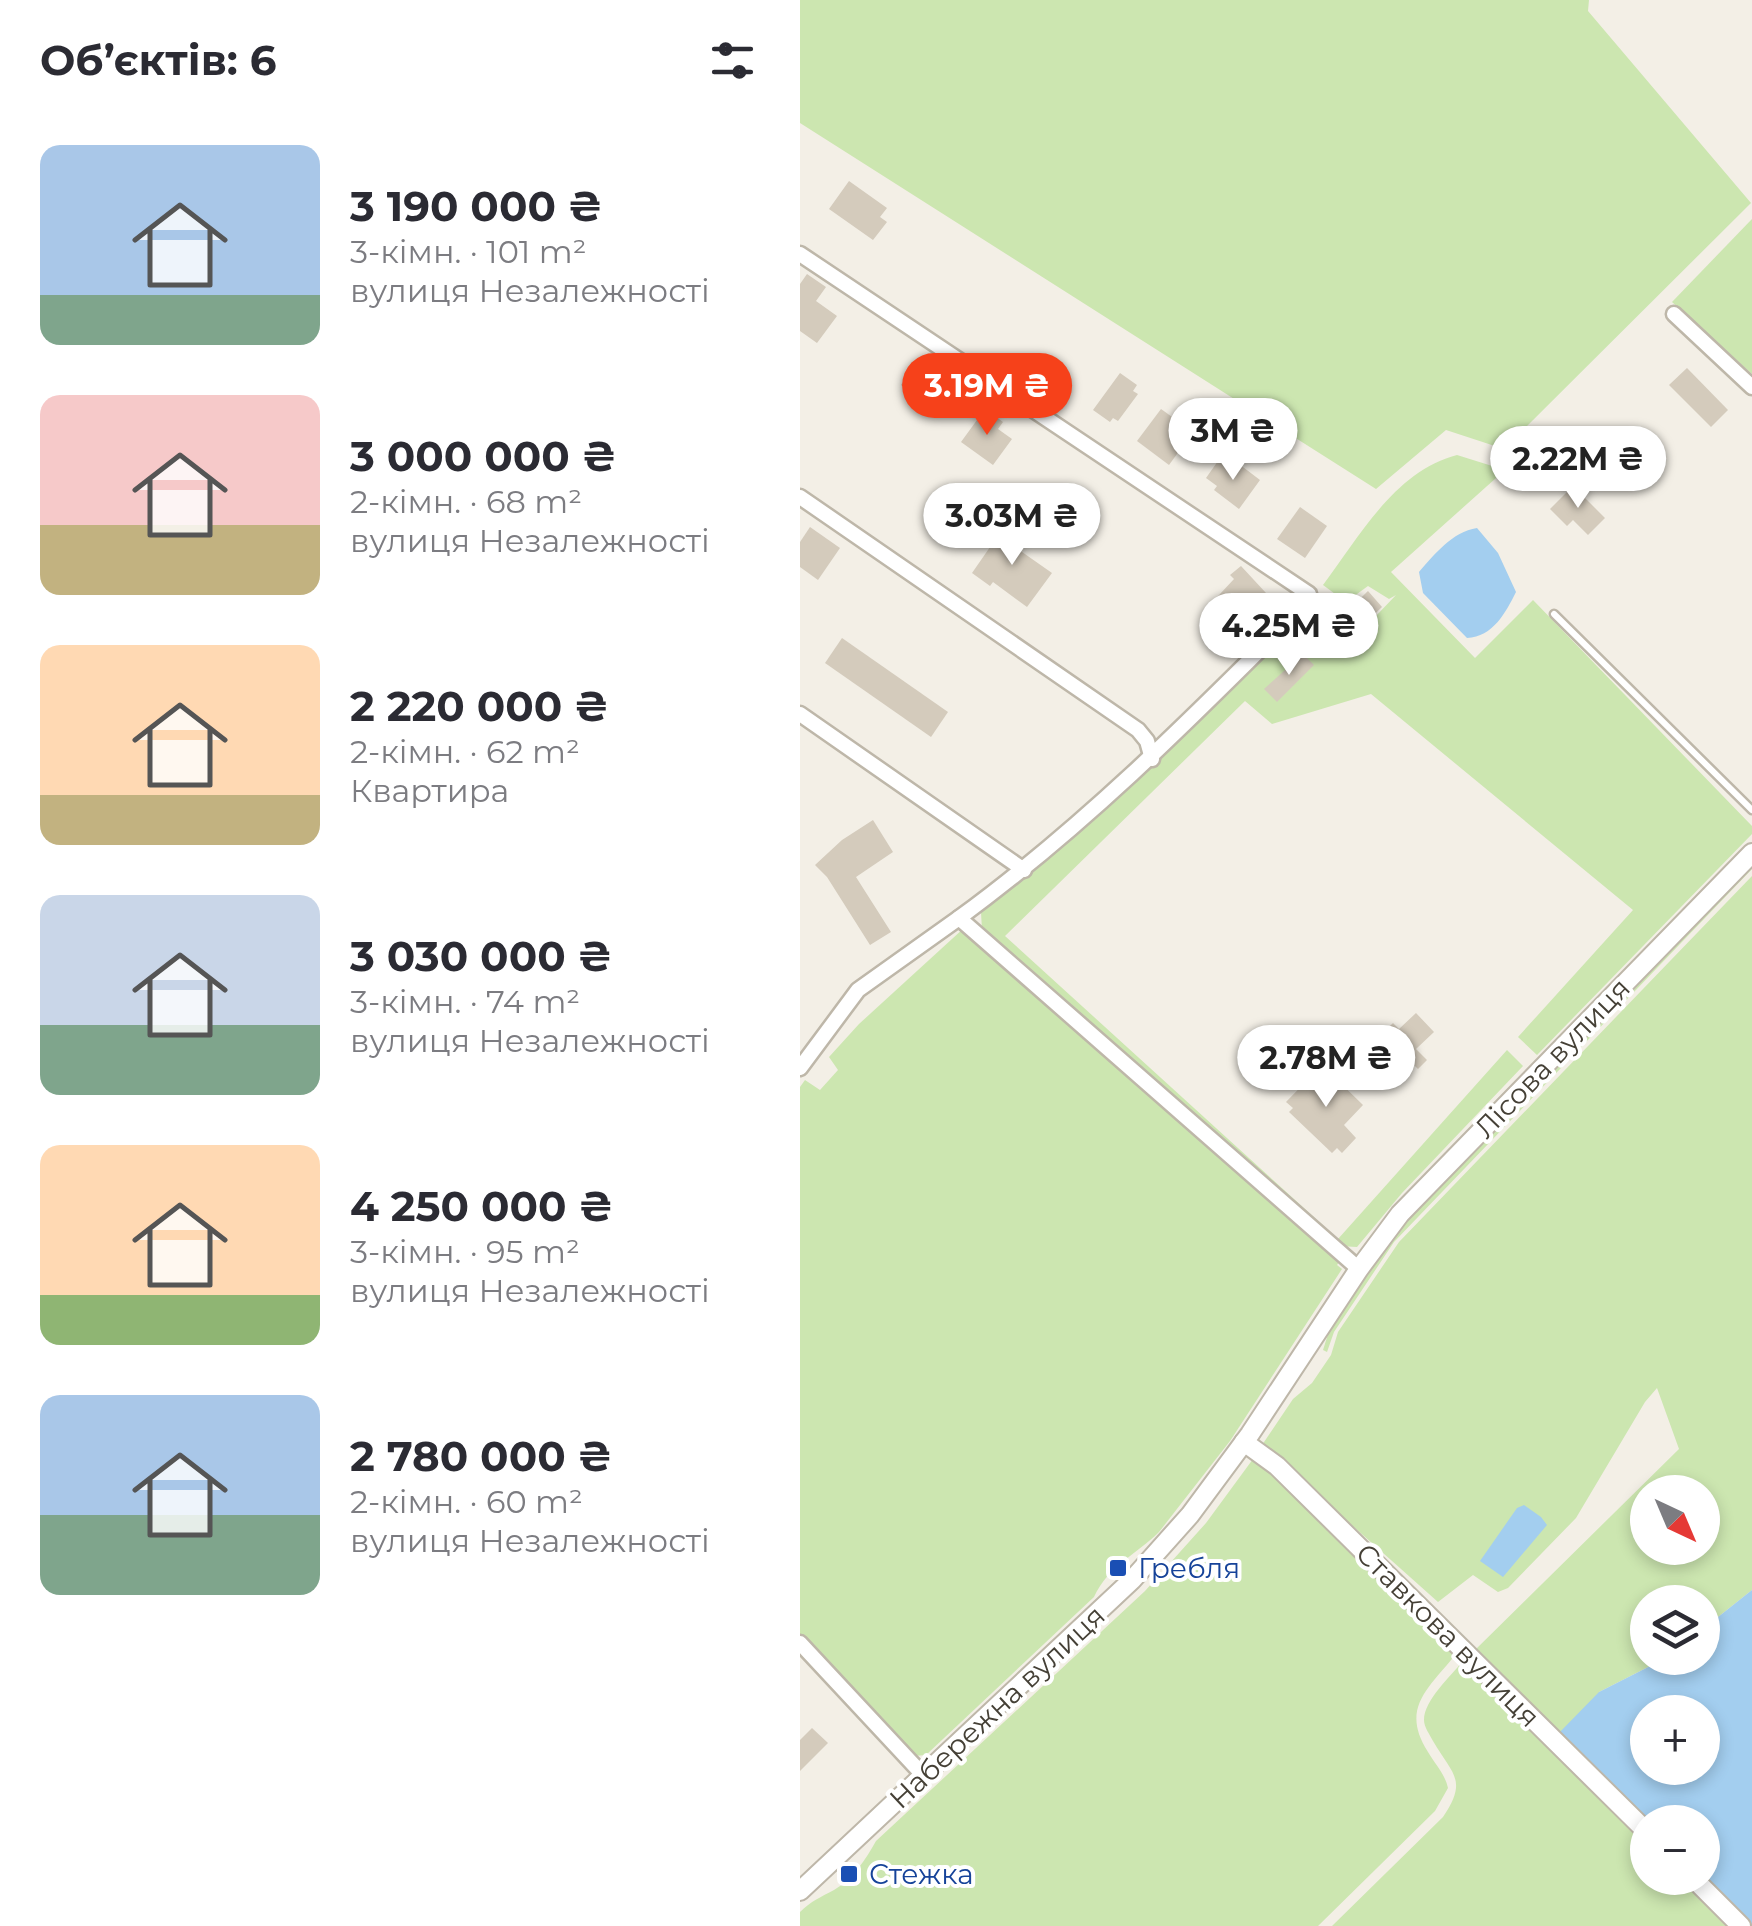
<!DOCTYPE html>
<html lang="uk">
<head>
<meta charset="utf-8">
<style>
  :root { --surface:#fff; --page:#f2f2f3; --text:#2b2b33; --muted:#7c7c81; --accent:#f6411a }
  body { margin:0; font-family:Montserrat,sans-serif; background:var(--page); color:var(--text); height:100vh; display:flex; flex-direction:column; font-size:38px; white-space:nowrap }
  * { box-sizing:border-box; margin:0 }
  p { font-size:32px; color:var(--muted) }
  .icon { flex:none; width:55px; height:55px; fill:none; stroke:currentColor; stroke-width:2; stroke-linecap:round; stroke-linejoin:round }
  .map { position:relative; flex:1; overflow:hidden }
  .side { display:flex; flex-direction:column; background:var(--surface); width:800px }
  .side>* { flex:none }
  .needle { width:65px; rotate:136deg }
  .tools { position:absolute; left:830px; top:1475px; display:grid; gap:20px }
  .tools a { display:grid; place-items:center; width:90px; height:90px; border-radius:50%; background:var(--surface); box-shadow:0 5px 15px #0003; font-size:50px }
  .price { position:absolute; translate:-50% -85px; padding:0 22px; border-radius:35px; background:#fff; color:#222; font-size:32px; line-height:65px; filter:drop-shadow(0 2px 5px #0008) }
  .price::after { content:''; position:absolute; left:50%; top:60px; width:30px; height:22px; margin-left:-15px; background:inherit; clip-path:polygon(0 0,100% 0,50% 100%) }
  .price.on { background:var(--accent); color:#fff }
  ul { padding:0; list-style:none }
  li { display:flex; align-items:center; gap:30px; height:250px; padding:0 40px }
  li span { display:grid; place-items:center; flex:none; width:280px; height:200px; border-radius:20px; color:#555 }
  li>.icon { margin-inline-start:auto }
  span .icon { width:120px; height:120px; fill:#fffc; stroke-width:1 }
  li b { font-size:42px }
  h2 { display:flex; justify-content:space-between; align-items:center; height:120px; padding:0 40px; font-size:42px }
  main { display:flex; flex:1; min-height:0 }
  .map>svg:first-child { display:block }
  .green { fill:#cce6b0; fill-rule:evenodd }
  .water { fill:#a3ceef; fill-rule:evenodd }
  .building { fill:#d4cbbc }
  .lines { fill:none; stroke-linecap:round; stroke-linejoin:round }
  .service-casing { stroke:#beb7a9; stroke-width:11 }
  .minor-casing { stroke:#beb7a9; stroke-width:19 }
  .tertiary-casing { stroke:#beb7a9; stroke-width:22 }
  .service { stroke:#fff; stroke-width:6 }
  .minor { stroke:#fff; stroke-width:14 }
  .tertiary { stroke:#fff; stroke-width:18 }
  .transit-dot { fill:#1a4fb4; stroke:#fff; stroke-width:4 }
  .labels { text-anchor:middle; stroke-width:8; stroke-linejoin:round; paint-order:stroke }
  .street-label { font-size:28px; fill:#454036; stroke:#fff }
  .transit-label { font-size:28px; fill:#164399; stroke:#fff; text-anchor:start }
</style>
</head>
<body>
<main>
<section class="side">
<h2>Об’єктів: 6<svg class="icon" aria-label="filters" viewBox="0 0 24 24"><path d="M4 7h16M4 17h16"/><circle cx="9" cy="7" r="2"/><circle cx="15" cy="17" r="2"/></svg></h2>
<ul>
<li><span style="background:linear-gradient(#a9c7e8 75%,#7fa58c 0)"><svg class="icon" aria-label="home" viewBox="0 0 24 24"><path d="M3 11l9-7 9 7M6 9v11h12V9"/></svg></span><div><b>3 190 000 ₴</b><p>3-кімн. · 101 m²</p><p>вулиця Незалежності</p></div></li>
<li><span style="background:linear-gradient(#f6c9c9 65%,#c2b280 0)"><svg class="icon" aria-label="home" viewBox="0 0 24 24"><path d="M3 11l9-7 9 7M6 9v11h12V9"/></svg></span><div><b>3 000 000 ₴</b><p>2-кімн. · 68 m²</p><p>вулиця Незалежності</p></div></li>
<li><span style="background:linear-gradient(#ffd9b3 75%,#c2b280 0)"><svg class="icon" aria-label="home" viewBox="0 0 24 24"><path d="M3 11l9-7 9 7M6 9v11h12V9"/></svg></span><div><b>2 220 000 ₴</b><p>2-кімн. · 62 m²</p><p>Квартира</p></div></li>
<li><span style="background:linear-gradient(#c9d6e8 65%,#7fa58c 0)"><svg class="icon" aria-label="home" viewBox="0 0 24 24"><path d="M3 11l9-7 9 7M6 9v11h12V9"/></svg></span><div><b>3 030 000 ₴</b><p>3-кімн. · 74 m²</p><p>вулиця Незалежності</p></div></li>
<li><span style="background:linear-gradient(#ffd9b3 75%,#8fb573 0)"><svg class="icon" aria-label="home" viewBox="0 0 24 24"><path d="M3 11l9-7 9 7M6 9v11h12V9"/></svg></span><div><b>4 250 000 ₴</b><p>3-кімн. · 95 m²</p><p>вулиця Незалежності</p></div></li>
<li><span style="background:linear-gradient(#a9c7e8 60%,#7fa58c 0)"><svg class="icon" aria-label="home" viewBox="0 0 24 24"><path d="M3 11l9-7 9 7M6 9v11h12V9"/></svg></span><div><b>2 780 000 ₴</b><p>2-кімн. · 60 m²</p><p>вулиця Незалежності</p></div></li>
</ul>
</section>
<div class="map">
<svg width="952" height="1926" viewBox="0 0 952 1926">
  <rect width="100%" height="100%" fill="#f3efe6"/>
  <!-- green -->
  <g class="green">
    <polygon points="0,0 789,0 788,11 951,203 704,449 646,430 576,489 0,123"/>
    <polygon points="952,219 952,374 872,302"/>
    <path d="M657,455L705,470L591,572L675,658L733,600L952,826V834L737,1055L718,1037L833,910L571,694L472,724L445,701L205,936L538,1239L707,1050L723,1066L602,1193L557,1247L539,1246L182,930L181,912C296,824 397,724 499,621L515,600L553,640L596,595L589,599L568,586L546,602L523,585C559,537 595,471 657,455Z"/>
    <polygon points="952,864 952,869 594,1242 534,1332 527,1352 523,1350 530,1328 598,1229"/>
    <path d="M952,876V1590L903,1629L902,1602H848V1658H866L799,1692L863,1822L847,1823L675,1650L879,1449L857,1388L845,1402L776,1518L708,1588L698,1592L673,1575L638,1602L462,1445L493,1399L512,1383L531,1355L538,1332L599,1242ZM848,1492H902V1548H848Z"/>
    <path d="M164,928L540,1261L537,1265L542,1269L430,1441L359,1532C336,1555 309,1565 294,1597L126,1755L114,1756L0,1634V1087L5,1080L20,1090L38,1070L29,1057L59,1024Z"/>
    <path d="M453,1459L474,1473L656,1654C628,1689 600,1708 628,1752C635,1764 645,1774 648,1788L635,1811L518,1926H0V1912C11,1901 21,1897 34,1890C53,1879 66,1859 76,1841L345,1591L406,1523Z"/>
    <path d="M663,1661L847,1847L848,1878H878L926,1926H532L643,1817C668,1780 653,1775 633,1741C630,1735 624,1727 624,1720C624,1700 651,1676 663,1661Z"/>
  </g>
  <!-- water -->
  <g class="water">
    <path d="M677,528L698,553L716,592C706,612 693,637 667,638L623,593L619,572C635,554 652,532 677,528Z"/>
    <polygon points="724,1505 741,1517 747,1525 703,1577 680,1561 717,1508"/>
    <path d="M952,1590V1926L902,1878V1822L847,1823L758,1734L799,1692L866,1658H902L903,1629ZM848,1712H902V1768H848Z"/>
  </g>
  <!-- building -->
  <g class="building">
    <polygon points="49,181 87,208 80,217 87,222 73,240 29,209"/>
    <polygon points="7,274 26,287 16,301 37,316 17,343 0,331 0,284"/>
    <polygon points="118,361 146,381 129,404 101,385"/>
    <polygon points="887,368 928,410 911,427 869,385"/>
    <polygon points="320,373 337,385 333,391 338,394 318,421 313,418 310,422 293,410"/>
    <polygon points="185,409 203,422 198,429 212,439 193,465 161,442"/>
    <polygon points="361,409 393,432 369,465 337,441"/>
    <polygon points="418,461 429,469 435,461 460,480 439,509 414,490 417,486 406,478"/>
    <polygon points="773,486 805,518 788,535 773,520 767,526 750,509"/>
    <polygon points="500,507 527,526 505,558 477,539"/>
    <polygon points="206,524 223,536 215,547 252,573 227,607 193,582 190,586 172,573"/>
    <polygon points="10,527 40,548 18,580 0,567 0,542"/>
    <polygon points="441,566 466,593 455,603 448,595 421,623 406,609 434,579 430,575"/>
    <polygon points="568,591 582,607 553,635 539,619"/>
    <polygon points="42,638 148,712 131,737 25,663"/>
    <polygon points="503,654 514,665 477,702 464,689"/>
    <polygon points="73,820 93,852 56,877 91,932 70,945 27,877 15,865 42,840"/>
    <polygon points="616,1013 634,1032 616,1049 627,1060 618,1069 606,1057 591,1072 568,1048 593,1023 599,1029"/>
    <polygon points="522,1065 563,1105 544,1125 556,1138 542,1153 537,1148 532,1153 489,1112 493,1108 486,1102"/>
    <polygon points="12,1728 28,1743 0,1771 0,1740"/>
  </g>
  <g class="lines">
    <!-- service casing -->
    <g class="service-casing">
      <polyline id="service" points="754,614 952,810"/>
    </g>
    <!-- minor casing -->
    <g class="minor-casing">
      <g id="minor">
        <path d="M0,254L509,594L494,616C386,724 282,828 159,918"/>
        <polyline points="874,314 952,387"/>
        <polyline points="0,497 338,730 347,741 352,759"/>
        <polyline points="0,714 224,870"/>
        <polyline points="0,1068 58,990 159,918 559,1269"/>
        <polyline points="0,1643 124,1776"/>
      </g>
    </g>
    <!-- tertiary casing -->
    <g class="tertiary-casing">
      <g id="tertiary">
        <polyline points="444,1442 477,1466 848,1833"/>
        <polyline points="893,1878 941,1926"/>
        <polyline points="0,1891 332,1580 390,1515 450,1434 559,1269 600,1214 952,853"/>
      </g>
    </g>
    <!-- service -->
    <use href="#service" class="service"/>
    <!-- minor -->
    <use href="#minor" class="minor"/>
    <!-- tertiary -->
    <use href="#tertiary" class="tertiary"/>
  </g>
  <!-- markers -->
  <g class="transit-dot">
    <rect x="308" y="1558" width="20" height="20" rx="5"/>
    <rect x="39" y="1864" width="20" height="20" rx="5"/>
  </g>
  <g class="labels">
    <!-- street labels -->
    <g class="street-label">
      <text transform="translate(752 1058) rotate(-46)" y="10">Лісова вулиця</text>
      <text transform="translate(648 1635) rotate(45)" y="10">Ставкова вулиця</text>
      <text transform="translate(197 1707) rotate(-43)" y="10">Набережна вулиця</text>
    </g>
    <!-- transit labels -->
    <g class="transit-label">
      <text x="338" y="1578">Гребля</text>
      <text x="69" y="1884">Стежка</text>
    </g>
  </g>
</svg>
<div class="tools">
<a><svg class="needle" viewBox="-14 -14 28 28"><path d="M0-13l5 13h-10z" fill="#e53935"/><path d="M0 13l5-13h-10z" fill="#7c7c81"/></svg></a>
<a><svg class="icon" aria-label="layers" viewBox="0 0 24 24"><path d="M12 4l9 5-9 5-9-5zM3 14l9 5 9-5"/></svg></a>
<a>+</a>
<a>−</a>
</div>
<b class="price on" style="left:187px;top:438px">3.19M ₴</b>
<b class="price" style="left:433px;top:483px">3M ₴</b>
<b class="price" style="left:778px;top:511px">2.22M ₴</b>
<b class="price" style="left:212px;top:568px">3.03M ₴</b>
<b class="price" style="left:489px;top:678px">4.25M ₴</b>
<b class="price" style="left:526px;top:1110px">2.78M ₴</b>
</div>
</main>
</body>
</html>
